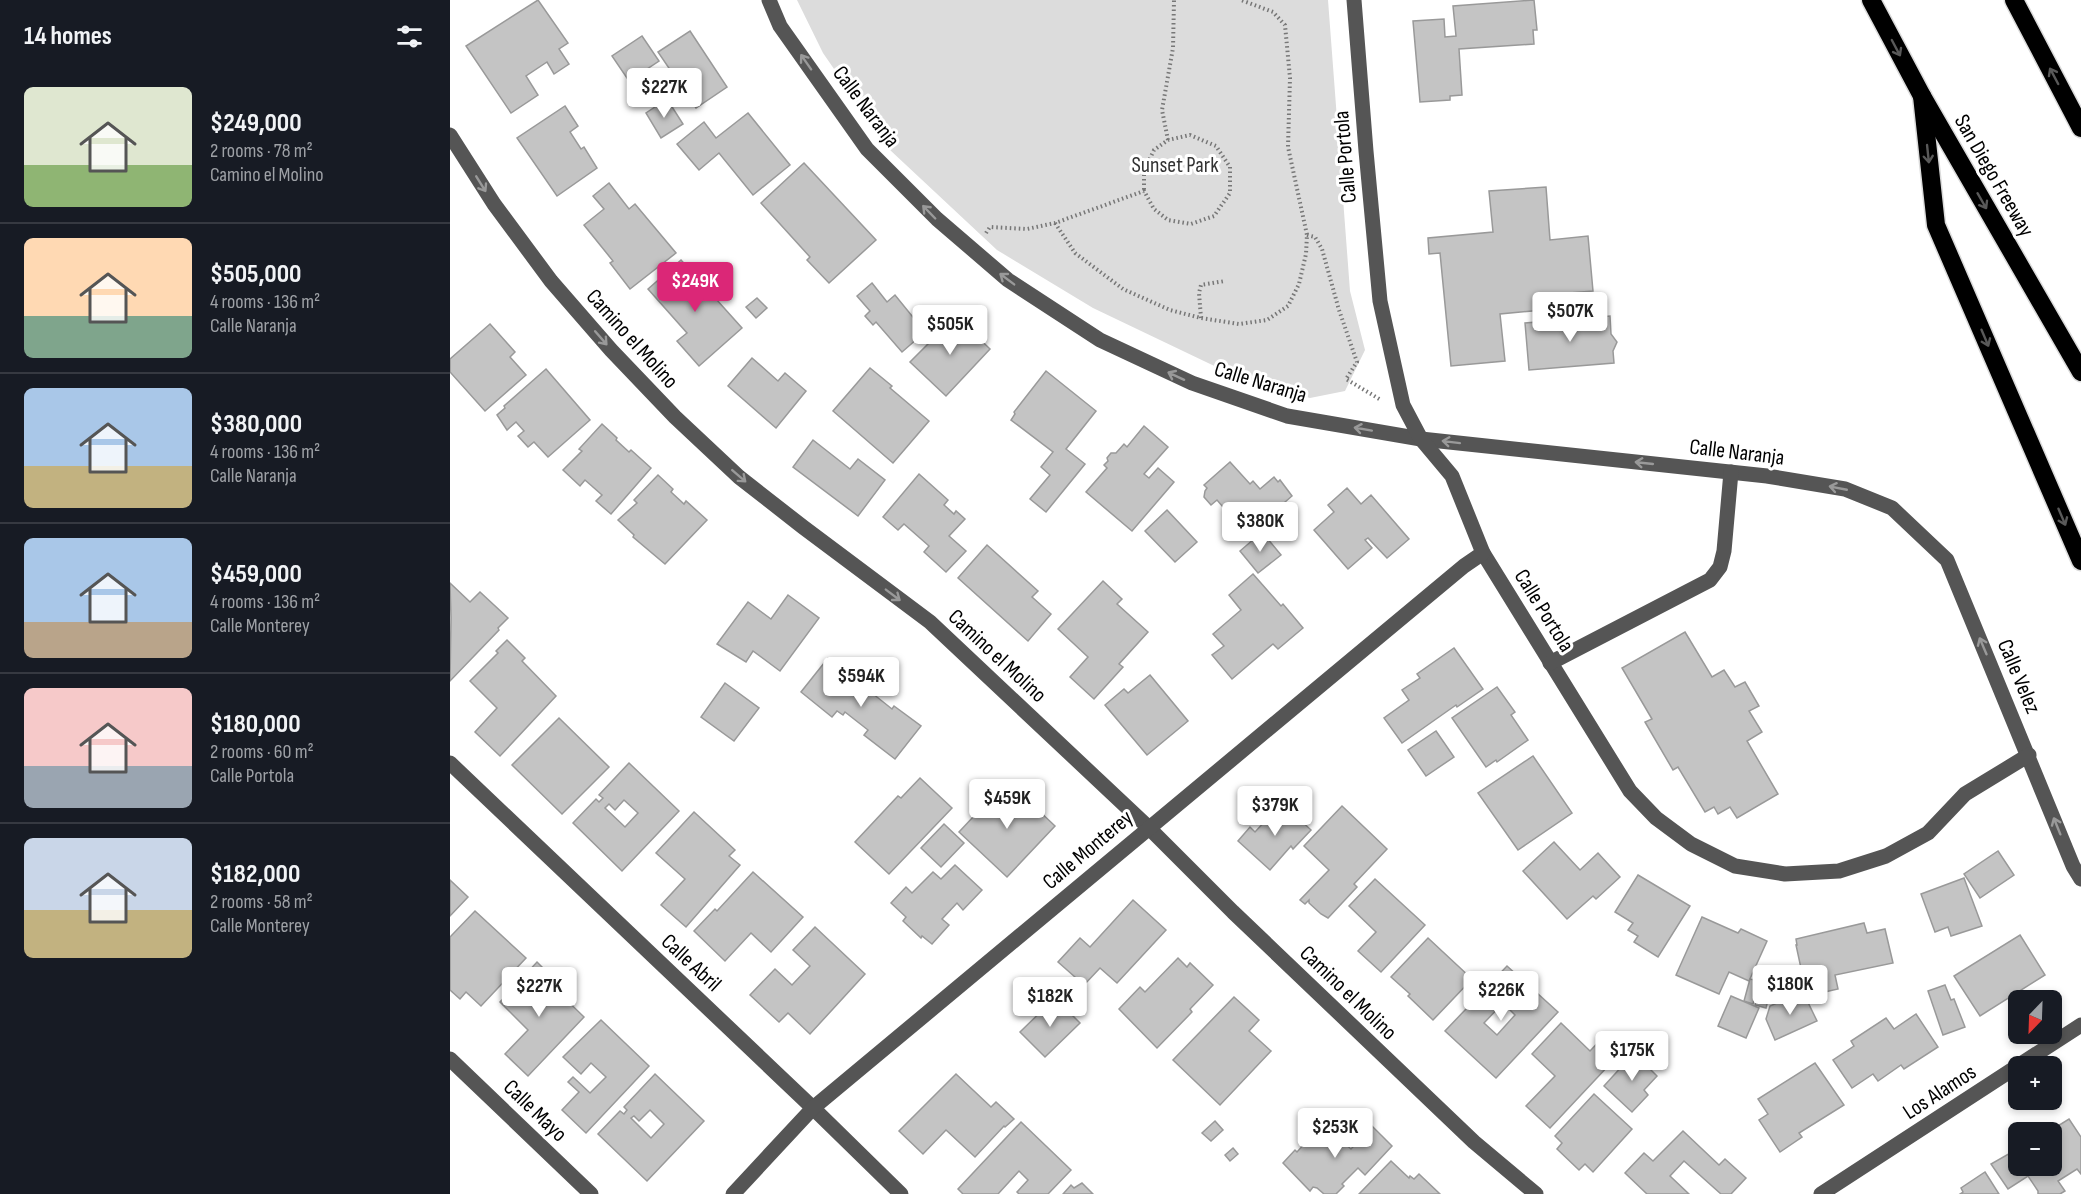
<!DOCTYPE html>
<html lang="en">
<head>
<meta charset="utf-8">
<style>
  :root { --surface:#171b24; --page:#242831; --text:#f1f3f6; --muted:#9ea1a6; --line:#363941; --accent:#db2777 }
  body { margin:0; font-family:"Sofia Sans Condensed",sans-serif; background:var(--page); color:var(--text); height:100vh; display:flex; flex-direction:column; font-size:22px; white-space:nowrap }
  * { box-sizing:border-box; margin:0 }
  p { font-size:20px; color:var(--muted) }
  .icon { flex:none; width:33px; height:33px; fill:none; stroke:currentColor; stroke-width:2; stroke-linecap:round; stroke-linejoin:round }
  .map { position:relative; flex:1; overflow:hidden }
  .drawer { display:flex; flex-direction:column; background:var(--surface); width:450px }
  .drawer>* { flex:none }
  .needle { width:39px; rotate:203deg }
  .fabs { position:absolute; left:1558px; top:990px; display:grid; gap:12px }
  .fabs a { display:grid; place-items:center; width:54px; height:54px; border-radius:9px; background:var(--surface); box-shadow:0 3px 9px #0003; font-size:30px }
  .price { position:absolute; translate:-50% -51px; padding:0 14px; border-radius:6px; background:#fff; color:#222; font-size:20px; line-height:39px; filter:drop-shadow(0 2px 3px #0008) }
  .price::after { content:''; position:absolute; left:50%; top:36px; width:18px; height:14px; margin-left:-9px; background:inherit; clip-path:polygon(0 0,100% 0,50% 100%) }
  .price.active { background:var(--accent); color:#fff }
  ul { padding:0; list-style:none }
  li { display:flex; align-items:center; gap:18px; height:150px; padding:0 24px }
  li+li { border-top:2px solid var(--line) }
  li span { display:grid; place-items:center; flex:none; width:168px; height:120px; border-radius:9px; color:#555 }
  li>.icon { margin-inline-start:auto }
  span .icon { width:72px; height:72px; fill:#fffc; stroke-width:1 }
  li b { font-size:26px }
  h2 { display:flex; justify-content:space-between; align-items:center; height:72px; padding:0 24px; font-size:26px }
  main { display:flex; flex:1; min-height:0 }
  .map>svg:first-child { display:block }
  .green { fill:#dcdcdc }
  .building { fill:#c4c4c4; stroke:#999; stroke-width:1.5; fill-rule:evenodd }
  .lines { fill:none; stroke-linecap:round; stroke-linejoin:round }
  .highway-casing { stroke:#dbdbdb; stroke-width:21 }
  .path { stroke:#777; stroke-width:4; stroke-dasharray:1.5 3; stroke-linecap:butt }
  .minor { stroke:#555; stroke-width:15 }
  .highway { stroke:#000; stroke-width:18 }
  .oneway { stroke:#595959 }
  .oneway2 { stroke:#999 }
  .labels { text-anchor:middle; stroke-width:6; stroke-linejoin:round; paint-order:stroke }
  .street-label { font-size:22px; fill:#000; stroke:#fff }
  .park-label { font-size:22px; fill:#333; stroke:#fff }
</style>
</head>
<body>
<main>
<section class="drawer">
<h2>14 homes<svg class="icon" aria-label="filters" viewBox="0 0 24 24"><path d="M4 7h16M4 17h16"/><circle cx="9" cy="7" r="2"/><circle cx="15" cy="17" r="2"/></svg></h2>
<ul>
<li><span style="background:linear-gradient(#dfe7d0 65%,#8fb573 0)"><svg class="icon" aria-label="home" viewBox="0 0 24 24"><path d="M3 11l9-7 9 7M6 9v11h12V9"/></svg></span><div><b>$249,000</b><p>2 rooms · 78 m²</p><p>Camino el Molino</p></div></li>
<li><span style="background:linear-gradient(#ffd9b3 65%,#7fa58c 0)"><svg class="icon" aria-label="home" viewBox="0 0 24 24"><path d="M3 11l9-7 9 7M6 9v11h12V9"/></svg></span><div><b>$505,000</b><p>4 rooms · 136 m²</p><p>Calle Naranja</p></div></li>
<li><span style="background:linear-gradient(#a9c7e8 65%,#c2b280 0)"><svg class="icon" aria-label="home" viewBox="0 0 24 24"><path d="M3 11l9-7 9 7M6 9v11h12V9"/></svg></span><div><b>$380,000</b><p>4 rooms · 136 m²</p><p>Calle Naranja</p></div></li>
<li><span style="background:linear-gradient(#a9c7e8 70%,#b9a48a 0)"><svg class="icon" aria-label="home" viewBox="0 0 24 24"><path d="M3 11l9-7 9 7M6 9v11h12V9"/></svg></span><div><b>$459,000</b><p>4 rooms · 136 m²</p><p>Calle Monterey</p></div></li>
<li><span style="background:linear-gradient(#f6c9c9 65%,#9aa5b1 0)"><svg class="icon" aria-label="home" viewBox="0 0 24 24"><path d="M3 11l9-7 9 7M6 9v11h12V9"/></svg></span><div><b>$180,000</b><p>2 rooms · 60 m²</p><p>Calle Portola</p></div></li>
<li><span style="background:linear-gradient(#c9d6e8 60%,#c2b280 0)"><svg class="icon" aria-label="home" viewBox="0 0 24 24"><path d="M3 11l9-7 9 7M6 9v11h12V9"/></svg></span><div><b>$182,000</b><p>2 rooms · 58 m²</p><p>Calle Monterey</p></div></li>
</ul>
</section>
<div class="map">
<svg width="1631" height="1194" viewBox="0 0 1631 1194">
  <rect width="100%" height="100%" fill="#fff"/>
  <!-- green -->
  <polygon class="green" points="347,0 878,0 900,291 915,350 895,391 860,398 779,373 643,308 547,250 440,150 373,53"/>
  <!-- building -->
  <g class="building">
    <polygon points="88,0 118,43 109,49 119,64 104,74 97,62 76,76 88,95 61,113 16,46"/>
    <polygon points="1084,0 1087,30 1083,30 1084,44 1009,49 1012,95 1000,96 1000,100 970,102 963,21 994,19 995,37 1006,36 1003,6"/>
    <polygon points="240,31 277,87 246,108 208,52"/>
    <polygon points="192,36 209,61 179,81 162,56"/>
    <polygon points="217,99 233,124 211,138 196,113"/>
    <polygon points="115,106 128,126 120,132 131,149 134,147 147,168 107,196 67,138"/>
    <polygon points="298,113 340,165 303,195 269,153 249,170 227,144 254,122 266,138"/>
    <polygon points="354,163 426,240 379,283 357,260 360,257 311,203"/>
    <polygon points="159,183 179,209 185,204 226,253 180,289 160,263 163,261 134,225 154,209 143,196"/>
    <polygon points="1096,187 1100,240 1138,236 1143,291 1108,294 1108,298 1091,300 1093,310 1050,314 1055,361 1001,366 990,253 979,254 978,238 1043,232 1039,191"/>
    <polygon points="231,260 292,328 249,366 227,341 237,333 198,289"/>
    <polygon points="422,283 437,302 445,295 475,332 452,352 426,322 423,325 415,316 420,311 407,296"/>
    <polygon points="307,298 317,308 306,318 296,307"/>
    <polygon points="1160,316 1161,334 1167,342 1163,351 1164,363 1079,370 1075,323"/>
    <polygon points="507,317 540,349 496,396 460,362 487,335 489,336"/>
    <polygon points="40,324 65,352 60,357 76,375 35,411 0,372 0,359"/>
    <polygon points="302,358 328,381 335,373 356,391 326,428 278,386"/>
    <polygon points="420,368 442,386 440,388 479,421 443,463 383,411"/>
    <polygon points="96,369 140,420 98,457 84,442 78,447 68,436 74,431 66,422 57,430 47,415 55,408 54,406"/>
    <polygon points="596,371 646,411 616,449 635,464 596,512 580,499 600,475 591,467 603,452 561,420 565,414 564,412"/>
    <polygon points="152,424 167,438 166,440 179,452 181,450 201,468 161,514 146,501 152,495 135,480 130,486 113,470 132,451 129,449"/>
    <polygon points="694,426 718,447 694,474 699,478 708,468 724,482 682,531 636,492 657,468 654,465 658,461 657,458 661,453 666,453 674,444 677,447"/>
    <polygon points="363,440 400,469 408,459 435,480 408,516 343,467"/>
    <polygon points="780,462 800,484 803,481 810,489 824,477 828,482 830,480 842,496 797,535 767,500 761,505 754,497 755,491 757,488 754,485"/>
    <polygon points="469,474 498,500 494,505 504,514 506,511 515,519 499,536 516,551 496,572 474,552 479,546 454,524 448,530 433,517"/>
    <polygon points="208,475 223,489 221,492 234,504 236,501 257,520 215,564 183,537 184,535 168,520 187,503 184,500"/>
    <polygon points="897,488 911,504 921,495 959,539 937,558 918,538 915,540 922,548 898,569 864,530 884,512 878,505"/>
    <polygon points="717,510 747,542 725,562 695,531"/>
    <polygon points="812,532 831,555 808,573 790,551"/>
    <polygon points="537,545 588,591 582,597 601,614 578,641 508,578"/>
    <polygon points="803,574 831,606 833,604 853,628 828,649 823,644 782,679 762,655 774,646 763,634 791,610 779,595"/>
    <polygon points="653,581 672,599 667,604 698,632 669,664 673,667 644,699 620,677 638,657 608,629"/>
    <polygon points="0,583 20,602 30,592 58,618 48,628 49,630 0,681 1,618"/>
    <polygon points="338,595 369,618 330,671 303,651 296,662 267,644 298,602 321,619"/>
    <polygon points="1235,632 1262,677 1274,670 1285,687 1295,682 1309,706 1299,711 1312,732 1297,741 1328,794 1287,818 1280,807 1268,814 1264,807 1255,812 1228,767 1223,770 1195,722 1202,719 1172,668"/>
    <polygon points="57,640 75,658 72,661 106,696 50,756 25,732 47,708 20,681 48,653 46,651"/>
    <polygon points="1004,648 1033,689 1007,707 1006,705 952,743 934,718 959,700 952,690 970,678 967,674"/>
    <polygon points="378,658 442,709 444,706 471,726 445,759 414,735 418,730 395,712 393,715 387,711 382,717 351,692"/>
    <polygon points="700,675 738,721 697,755 655,705 674,689 678,693"/>
    <polygon points="275,683 309,708 284,741 251,717"/>
    <polygon points="1047,687 1065,712 1061,715 1078,740 1047,762 1046,760 1036,767 1002,718"/>
    <polygon points="109,718 159,767 112,814 62,765"/>
    <polygon points="986,731 1004,757 976,776 958,750"/>
    <polygon points="1083,756 1122,813 1068,850 1028,793"/>
    <path d="M179,763L229,811L172,871L123,823L146,799L149,802L153,798L149,795ZM174,800L188,813L175,827L155,808L159,804L165,810Z"/>
    <polygon points="470,778 502,808 439,874 405,842 448,796 451,798"/>
    <polygon points="555,783 584,810 586,808 605,826 557,877 509,832"/>
    <polygon points="832,803 861,830 843,849 841,846 820,870 788,841 800,827 805,832 818,818 821,822 826,816 824,813"/>
    <polygon points="892,806 937,849 904,884 907,887 878,918 871,914 859,903 859,900 855,904 850,900 879,870 854,846"/>
    <polygon points="244,812 285,850 279,856 290,865 236,927 211,905 235,879 206,853"/>
    <polygon points="494,824 514,843 491,867 471,848"/>
    <polygon points="1104,842 1130,870 1148,853 1170,877 1146,899 1143,896 1117,919 1073,871"/>
    <polygon points="1548,851 1564,875 1530,898 1514,874"/>
    <polygon points="505,865 532,890 513,910 507,903 492,919 499,925 482,944 472,936 471,938 453,921 456,917 441,903 456,887 462,893 483,872 491,879"/>
    <polygon points="303,872 353,917 321,952 301,933 275,961 244,931 265,909 267,911"/>
    <polygon points="1188,875 1240,906 1208,957 1184,942 1188,936 1178,930 1183,923 1165,912"/>
    <polygon points="1514,878 1532,926 1501,936 1498,927 1485,932 1471,894"/>
    <polygon points="925,879 975,925 931,972 908,951 926,932 899,906"/>
    <polygon points="0,880 18,897 0,916"/>
    <polygon points="683,900 716,930 667,983 650,968 634,985 608,962 630,938 640,947"/>
    <polygon points="25,911 76,958 31,1006 16,992 10,999 0,990 0,937"/>
    <polygon points="1252,917 1288,933 1291,929 1317,941 1299,981 1279,972 1269,994 1226,975"/>
    <polygon points="1414,923 1417,933 1435,929 1443,963 1385,975 1388,989 1357,996 1346,945 1347,945 1346,939"/>
    <polygon points="365,927 415,974 360,1034 338,1013 329,1022 300,995 325,969 342,985 360,966 343,950"/>
    <polygon points="1570,935 1595,975 1530,1016 1504,976"/>
    <polygon points="978,938 1022,979 983,1020 958,996 960,994 941,977"/>
    <polygon points="728,958 737,967 740,963 763,985 740,1009 742,1012 707,1048 669,1009 690,987 695,992"/>
    <polygon points="87,962 103,978 99,983 134,1017 78,1076 55,1054 78,1030 50,1002"/>
    <path d="M1057,966L1108,1012L1046,1078L995,1031ZM1053,1003L1065,1015L1047,1035L1034,1023Z"/>
    <polygon points="1300,979 1309,981 1303,1004 1294,1001"/>
    <polygon points="1311,982 1322,984 1316,1008 1305,1005"/>
    <polygon points="1495,985 1501,1000 1504,999 1515,1027 1493,1035 1478,991"/>
    <polygon points="1353,992 1367,1021 1325,1040 1316,1019 1320,1006"/>
    <polygon points="1281,996 1309,1008 1296,1038 1268,1026"/>
    <polygon points="784,997 809,1020 799,1031 821,1051 770,1105 723,1060"/>
    <polygon points="605,998 630,1023 595,1057 570,1032"/>
    <polygon points="1466,1014 1488,1047 1454,1069 1451,1065 1428,1081 1423,1074 1402,1088 1383,1060 1404,1046 1401,1041 1436,1018 1444,1029"/>
    <polygon points="151,1020 199,1066 136,1133 112,1110 129,1092 118,1082 123,1077 140,1093 156,1077 141,1063 131,1074 113,1057"/>
    <polygon points="1111,1023 1140,1051 1157,1033 1161,1038 1165,1034 1173,1042 1169,1045 1174,1049 1100,1128 1076,1106 1105,1076 1082,1054"/>
    <polygon points="1184,1053 1195,1063 1197,1060 1204,1067 1201,1070 1207,1076 1194,1090 1198,1095 1182,1112 1154,1086"/>
    <polygon points="1365,1063 1394,1105 1349,1133 1352,1137 1330,1152 1309,1120 1318,1114 1308,1099"/>
    <path d="M205,1074L254,1121L197,1181L148,1134L170,1111L174,1114L177,1110L174,1107ZM200,1110L214,1124L201,1138L181,1118L184,1116L189,1121Z"/>
    <polygon points="506,1074 541,1107 546,1102 564,1119 555,1127 554,1126 525,1157 496,1130 473,1154 449,1131"/>
    <polygon points="1144,1094 1182,1129 1143,1172 1135,1164 1129,1170 1107,1149 1112,1143 1105,1136"/>
    <polygon points="1619,1119 1631,1137 1631,1174 1627,1169 1608,1181 1615,1191 1610,1194 1588,1194 1588,1191 1578,1176 1558,1189 1541,1164 1569,1148 1569,1166 1602,1166 1602,1132 1598,1132"/>
    <polygon points="765,1121 773,1130 761,1141 752,1133"/>
    <polygon points="875,1121 895,1140 893,1142 901,1149 922,1126 942,1146 915,1175 908,1168 892,1184 894,1186 886,1194 874,1194 867,1188 863,1187 860,1191 833,1163 845,1150 847,1152"/>
    <polygon points="571,1122 621,1170 598,1194 569,1194 567,1192 578,1180 569,1171 548,1194 513,1194 508,1189"/>
    <polygon points="1233,1131 1269,1165 1275,1159 1296,1178 1281,1194 1271,1194 1234,1161 1220,1176 1239,1194 1197,1194 1175,1173 1194,1153 1203,1161"/>
    <polygon points="783,1148 788,1154 780,1161 775,1155"/>
    <polygon points="941,1161 959,1178 960,1176 964,1179 969,1174 990,1194 909,1194"/>
    <polygon points="1535,1172 1549,1194 1510,1194 1513,1192 1511,1188"/>
    <polygon points="632,1183 643,1194 613,1194 621,1185 624,1188"/>
  </g>
  <g class="lines">
    <!-- highway casing -->
    <g class="highway-casing">
      <g id="highway">
        <polyline points="1421,0 1472,96 1631,372"/>
        <polyline points="1564,0 1631,128"/>
        <polyline points="1472,96 1486,225 1631,561"/>
      </g>
    </g>
    <!-- path -->
    <g class="path">
      <polyline points="718,140 712,110 723,48 724,0"/>
      <polyline points="605,223 625,253 673,289 720,310 751,318 789,324 817,320 838,306 849,284 856,254 857,235 838,147 840,78 835,25 823,12 791,0"/>
      <polyline points="536,233 540,227 577,229 605,223 694,191 704,209 718,220 741,224 764,216 780,193 780,167 766,146 740,135 718,140 704,150 694,171 694,191"/>
      <polyline points="857,235 865,237 872,249 889,310 907,362 896,379 931,400"/>
      <polyline points="751,318 749,293 751,285 775,281"/>
    </g>
    <!-- minor -->
    <g class="minor">
      <polyline points="319,0 330,26 417,149 487,219 558,280 650,340 742,383 837,416 971,439 1317,476 1395,489 1442,508 1497,560 1623,866 1631,879"/>
      <polyline points="904,0 916,151 930,301 953,405 971,439 1002,476 1033,553 1180,791 1206,818 1241,844 1285,866 1335,874 1389,871 1436,856 1478,833 1515,794 1579,755"/>
      <polyline points="0,135 44,204 101,281 161,350 225,417 289,477 353,527 480,622 698,827 783,912 1024,1142 1086,1194"/>
      <polyline points="1100,663 1260,580 1270,567 1274,551 1281,472"/>
      <polyline points="0,763 363,1108 451,1194"/>
      <polyline points="0,1059 141,1194"/>
      <polyline points="283,1194 363,1108 1014,566 1033,553"/>
      <polyline points="1371,1194 1631,1025"/>
    </g>
    <!-- highway -->
    <use href="#highway" class="highway"/>
  </g>
  <!-- one-way arrows -->
  <defs><path id="oneway-shaft" d="M-6 0H5M1.5-3L5.5 0L1.5 3" fill="none" stroke-width="1.6" stroke-linecap="round" stroke-linejoin="round" transform="scale(1.5)"/></defs>
  <g class="oneway">
    <use href="#oneway-shaft" transform="translate(1446 48) rotate(62)"/>
    <use href="#oneway-shaft" transform="translate(1604 76) rotate(-118)"/>
    <use href="#oneway-shaft" transform="translate(1478 154) rotate(84)"/>
    <use href="#oneway-shaft" transform="translate(1532 201) rotate(60)"/>
    <use href="#oneway-shaft" transform="translate(1535 338) rotate(67)"/>
    <use href="#oneway-shaft" transform="translate(1612 517) rotate(67)"/>
  </g>
  <g class="oneway2">
    <use href="#oneway-shaft" transform="translate(356 62) rotate(-125)"/>
    <use href="#oneway-shaft" transform="translate(31 184) rotate(58)"/>
    <use href="#oneway-shaft" transform="translate(479 212) rotate(-134)"/>
    <use href="#oneway-shaft" transform="translate(557 279) rotate(-143)"/>
    <use href="#oneway-shaft" transform="translate(151 338) rotate(49)"/>
    <use href="#oneway-shaft" transform="translate(726 376) rotate(-155)"/>
    <use href="#oneway-shaft" transform="translate(913 429) rotate(-170)"/>
    <use href="#oneway-shaft" transform="translate(1001 442) rotate(-173)"/>
    <use href="#oneway-shaft" transform="translate(1194 463) rotate(-174)"/>
    <use href="#oneway-shaft" transform="translate(289 476) rotate(41)"/>
    <use href="#oneway-shaft" transform="translate(1388 488) rotate(-169)"/>
    <use href="#oneway-shaft" transform="translate(443 595) rotate(37)"/>
    <use href="#oneway-shaft" transform="translate(1533 646) rotate(-113)"/>
    <use href="#oneway-shaft" transform="translate(1607 826) rotate(-112)"/>
  </g>
  <g class="labels">
    <!-- street labels -->
    <g class="street-label">
      <text transform="translate(417 106) rotate(53)" y="8">Calle Naranja</text>
      <text transform="translate(894 157) rotate(-95)" y="8">Calle Portola</text>
      <text transform="translate(1545 175) rotate(60)" y="8">San Diego Freeway</text>
      <text transform="translate(183 338) rotate(48)" y="8">Camino el Molino</text>
      <text transform="translate(811 381) rotate(17)" y="8">Calle Naranja</text>
      <text transform="translate(1287 451) rotate(7)" y="8">Calle Naranja</text>
      <text transform="translate(1095 610) rotate(58)" y="8">Calle Portola</text>
      <text transform="translate(548 655) rotate(43)" y="8">Camino el Molino</text>
      <text transform="translate(1570 676) rotate(67)" y="8">Calle Velez</text>
      <text transform="translate(637 849) rotate(-40)" y="8">Calle Monterey</text>
      <text transform="translate(242 962) rotate(43)" y="8">Calle Abril</text>
      <text transform="translate(899 992) rotate(44)" y="8">Camino el Molino</text>
      <text transform="translate(1489 1091) rotate(-33)" y="8">Los Alamos</text>
      <text transform="translate(86 1110) rotate(44)" y="8">Calle Mayo</text>
    </g>
    <!-- park labels -->
    <g class="park-label">
      <text x="725" y="172">Sunset Park</text>
    </g>
  </g>
</svg>
<div class="fabs">
<a><svg class="needle" viewBox="-14 -14 28 28"><path d="M0-13l5 13h-10z" fill="#e53935"/><path d="M0 13l5-13h-10z" fill="#9ea1a6"/></svg></a>
<a>+</a>
<a>−</a>
</div>
<b class="price" style="left:214px;top:119px">$227K</b>
<b class="price active" style="left:245px;top:313px">$249K</b>
<b class="price" style="left:1120px;top:343px">$507K</b>
<b class="price" style="left:500px;top:356px">$505K</b>
<b class="price" style="left:810px;top:553px">$380K</b>
<b class="price" style="left:411px;top:708px">$594K</b>
<b class="price" style="left:557px;top:830px">$459K</b>
<b class="price" style="left:825px;top:837px">$379K</b>
<b class="price" style="left:1340px;top:1016px">$180K</b>
<b class="price" style="left:89px;top:1018px">$227K</b>
<b class="price" style="left:1051px;top:1022px">$226K</b>
<b class="price" style="left:600px;top:1028px">$182K</b>
<b class="price" style="left:1182px;top:1082px">$175K</b>
<b class="price" style="left:885px;top:1159px">$253K</b>
</div>
</main>
</body>
</html>
